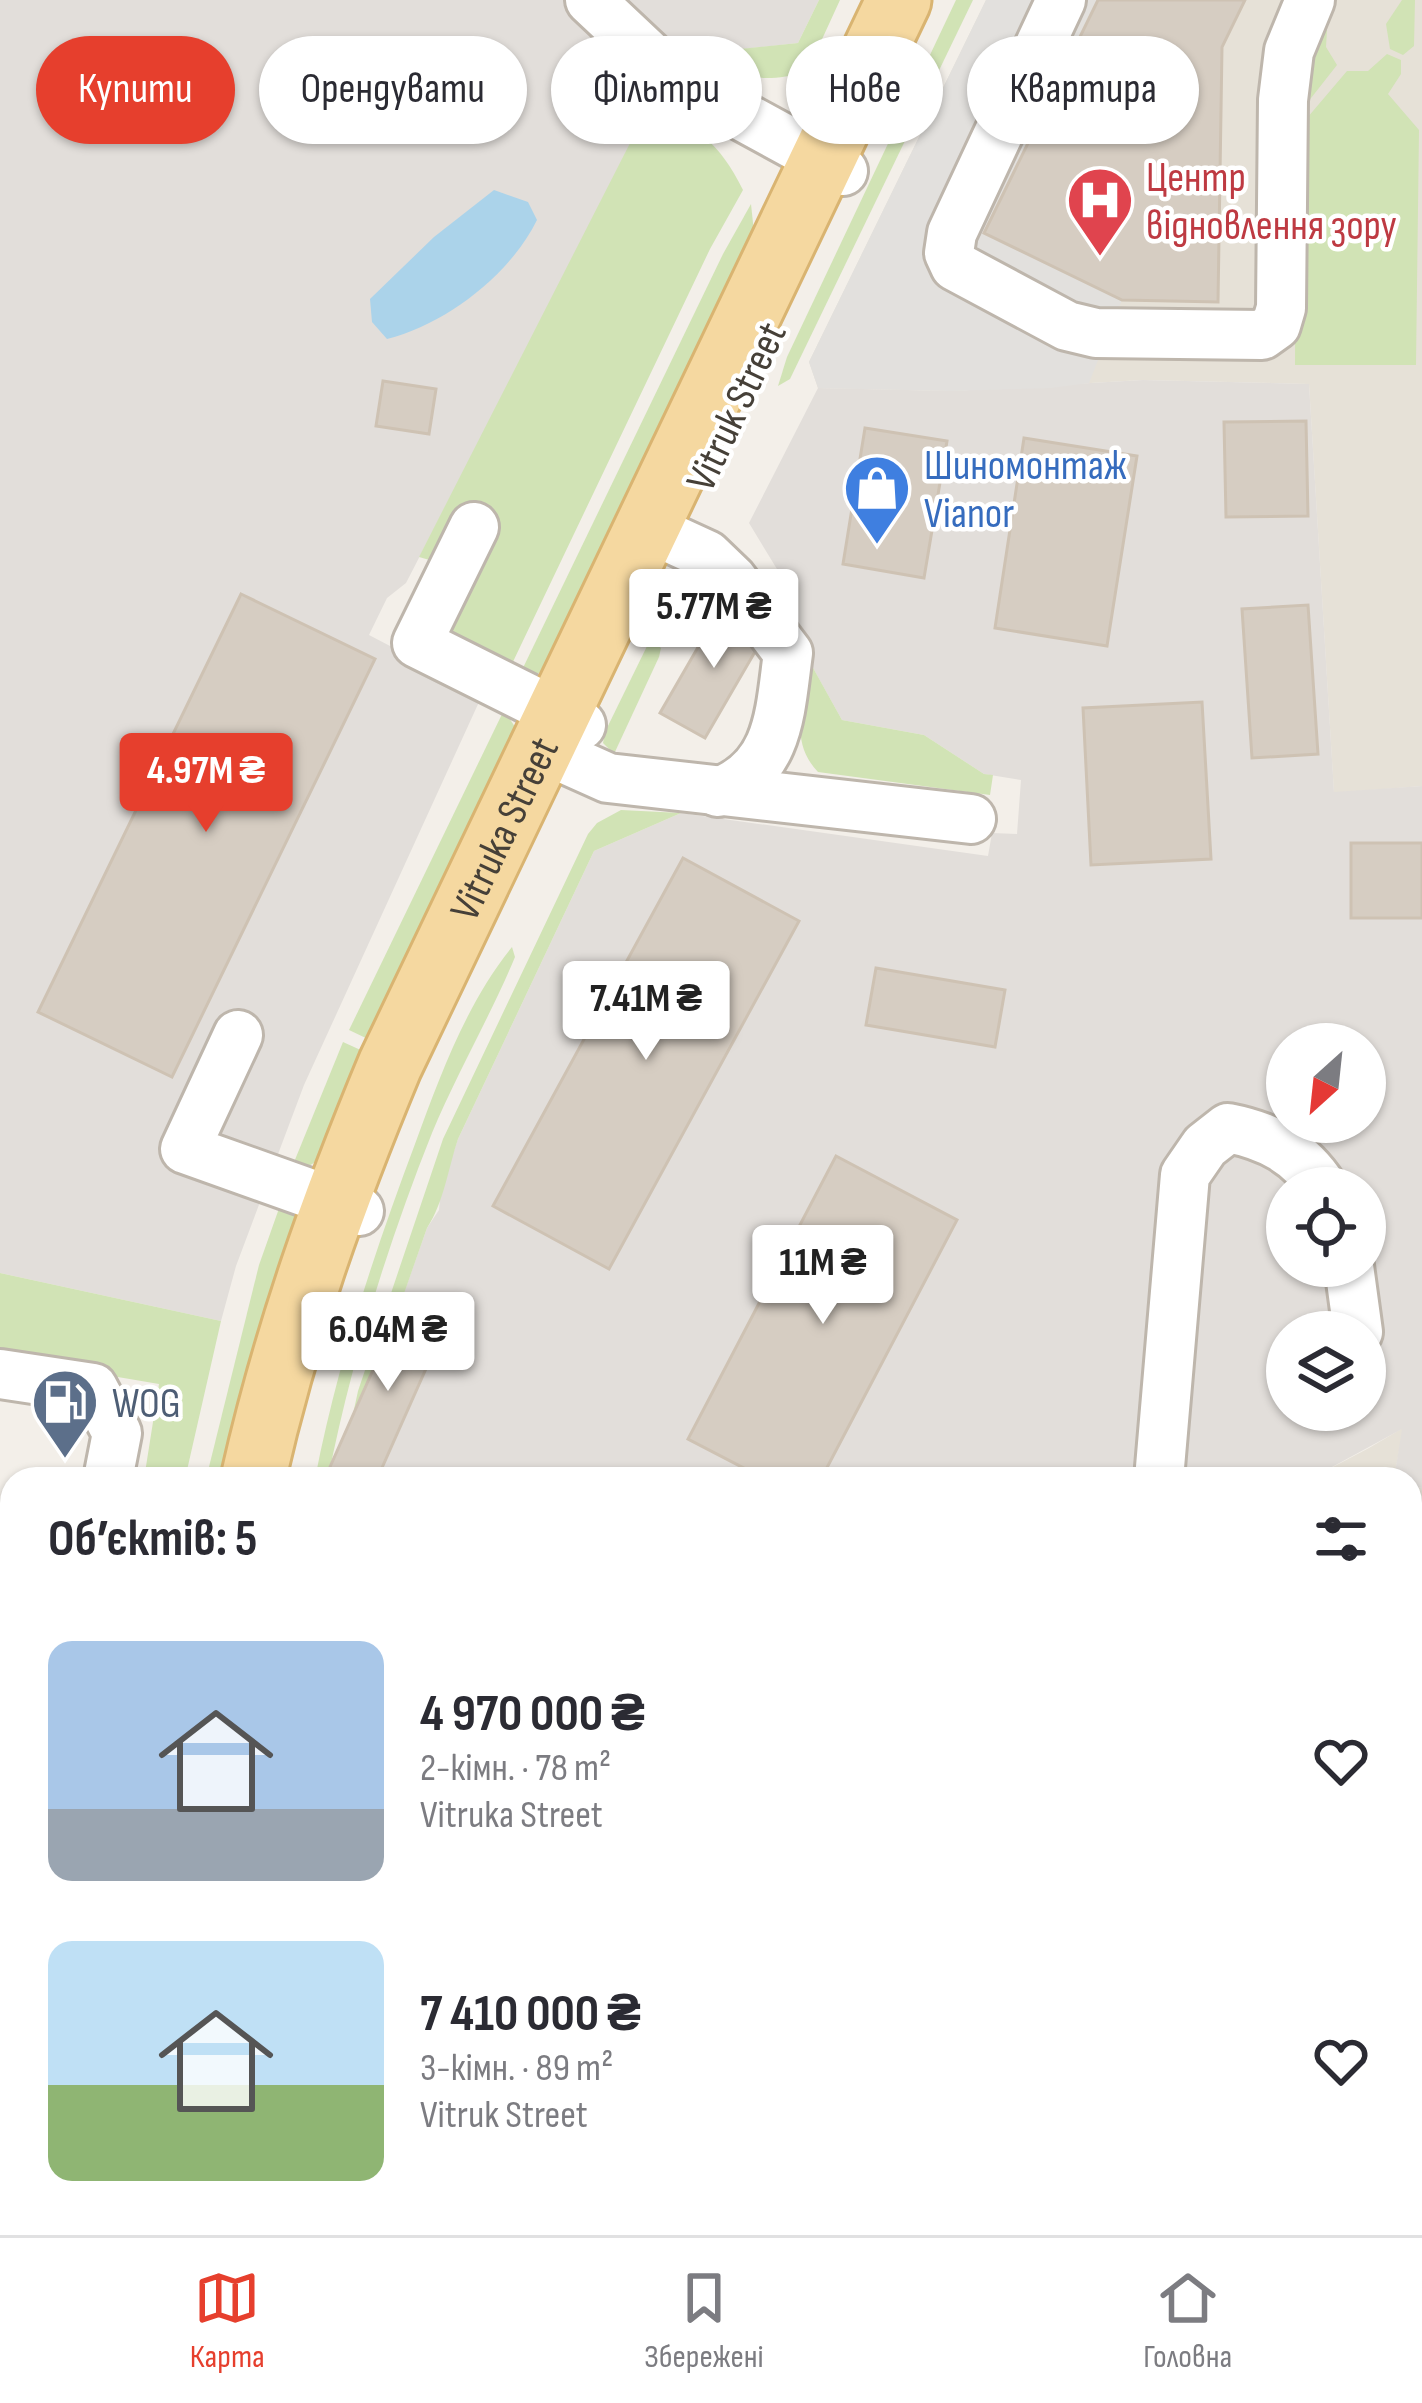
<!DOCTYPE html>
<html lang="uk">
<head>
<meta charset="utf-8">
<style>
  :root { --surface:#fff; --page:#f7f7f7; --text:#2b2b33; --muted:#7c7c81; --line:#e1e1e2; --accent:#e63f2d }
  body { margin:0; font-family:"Sofia Sans Condensed",sans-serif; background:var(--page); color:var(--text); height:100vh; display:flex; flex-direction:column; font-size:45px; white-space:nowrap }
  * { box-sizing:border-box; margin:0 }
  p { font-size:39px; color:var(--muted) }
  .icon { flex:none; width:66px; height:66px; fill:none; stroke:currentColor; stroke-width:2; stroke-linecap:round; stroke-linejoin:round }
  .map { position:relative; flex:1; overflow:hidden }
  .details { position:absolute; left:0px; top:1467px; width:1422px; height:768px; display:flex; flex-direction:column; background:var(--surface); border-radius:36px 36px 0 0; box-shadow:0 3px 9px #0004 }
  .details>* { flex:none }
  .hud { position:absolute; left:36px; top:36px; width:1350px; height:108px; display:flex; gap:24px }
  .needle { width:78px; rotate:207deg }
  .fabs { position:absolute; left:1266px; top:1023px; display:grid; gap:24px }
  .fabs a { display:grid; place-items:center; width:120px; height:120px; border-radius:50%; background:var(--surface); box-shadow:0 3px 9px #0004; font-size:60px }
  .price { position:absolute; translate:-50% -102px; padding:0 27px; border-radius:12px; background:#fff; color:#222; font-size:39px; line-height:78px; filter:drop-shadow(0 3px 6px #0008) }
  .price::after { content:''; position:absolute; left:50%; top:72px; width:36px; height:27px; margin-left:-18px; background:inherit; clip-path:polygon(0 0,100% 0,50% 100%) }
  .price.selected { background:var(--accent); color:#fff }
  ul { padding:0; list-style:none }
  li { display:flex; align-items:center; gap:36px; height:300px; padding:0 48px }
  li span { display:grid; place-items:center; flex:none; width:336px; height:240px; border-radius:24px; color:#555 }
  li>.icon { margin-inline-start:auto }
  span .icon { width:144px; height:144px; fill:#fffc; stroke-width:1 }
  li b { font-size:51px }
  h2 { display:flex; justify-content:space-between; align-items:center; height:144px; padding:0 48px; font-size:51px }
  .chip { padding:0 42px; border-radius:54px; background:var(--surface); box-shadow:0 3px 9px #0004; font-size:42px; line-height:108px }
  .chip.selected { background:var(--accent); color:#fff }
  .tab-bar { display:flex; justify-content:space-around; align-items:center; height:168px; border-top:3px solid var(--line); background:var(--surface); font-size:33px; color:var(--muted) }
  .tab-bar a { display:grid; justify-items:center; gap:6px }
  .tab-bar .selected { color:var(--accent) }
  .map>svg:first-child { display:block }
  .residential { fill:#e6e1d7 }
  .industrial { fill:#e2deda; fill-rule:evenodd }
  .education { fill:#ebe3d4 }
  .green { fill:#d1e3b5 }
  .parking { fill:#e2e0dd }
  .water { fill:#abd3ea }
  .building { fill:#d6cdc2; stroke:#cec2b3; stroke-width:3 }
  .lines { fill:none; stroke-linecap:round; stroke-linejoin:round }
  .minor-casing { stroke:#beb6ac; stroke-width:54 }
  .major-casing { stroke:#d9b471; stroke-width:69 }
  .path { stroke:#beb19f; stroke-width:6; stroke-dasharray:6 6; stroke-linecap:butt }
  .minor { stroke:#fff; stroke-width:48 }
  .major { stroke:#f5d8a0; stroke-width:63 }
  .labels { text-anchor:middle; stroke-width:9; stroke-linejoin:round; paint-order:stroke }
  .health-label { font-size:42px; fill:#be3a42; stroke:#fff; text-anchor:start }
  .street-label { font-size:42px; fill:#464038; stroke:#fff }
  .shop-label { font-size:42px; fill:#366cbe; stroke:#fff; text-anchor:start }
  .service-label { font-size:42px; fill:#4e5e75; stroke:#fff; text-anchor:start }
</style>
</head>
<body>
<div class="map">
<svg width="1422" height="2235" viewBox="0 0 1422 2235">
  <rect width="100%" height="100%" fill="#f3efe9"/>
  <!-- residential -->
  <g class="residential">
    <polygon points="986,0 1422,0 1422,786 1334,793 1309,384 1143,380 952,391 818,388 809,362"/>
    <polygon points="1403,1428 1394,1479 1310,1479 1369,1448"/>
    <polygon points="1410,1486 1422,1488 1422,1706 1410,1706"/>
    <polygon points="1410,1757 1422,1758 1422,2078 1410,2072"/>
    <polygon points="337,2223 943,2223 946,2235 340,2235"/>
  </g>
  <!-- industrial -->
  <g class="industrial">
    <polygon points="0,0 819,0 798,43 678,56 644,92 651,102 624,160 406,583 387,598 369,635 478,692 479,702 304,1085 236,1266 221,1321 0,1273"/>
    <path d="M1143,380L1309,384L1334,792L1422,786V1488L1410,1486V1479H1394L1402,1429L1310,1479H348L356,1428L427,1228L439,1210L441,1188L458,1139L594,851L681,813L988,856L992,833L1017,834L1021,780L984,774L924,735L842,720L784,616L794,597L749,523L818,388L952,391ZM1287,1044H1365V1122H1287ZM1287,1188H1365V1266H1287ZM1287,1332H1365V1410H1287Z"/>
    <polygon points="0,1691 12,1705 12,2223 201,2223 204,2235 0,2235"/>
  </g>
  <!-- education -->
  <polygon class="education" points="1410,2072 1422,2078 1420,2235 946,2235 943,2223 1410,2223"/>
  <!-- green -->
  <g class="green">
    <path d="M819,0H840L807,72C758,85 735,76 692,54L798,43Z"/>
    <polygon points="956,0 973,0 790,379 778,386 787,357"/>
    <polygon points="1402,0 1415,0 1414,46 1403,55 1390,49 1386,24"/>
    <polygon points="1317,24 1327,30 1326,47 1337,65 1304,107"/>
    <polygon points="1387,54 1401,60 1401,74 1388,94 1419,130 1416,365 1295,365 1296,131 1347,71 1368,71"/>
    <path d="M651,102C697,129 719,141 743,190L710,249L510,668C442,629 446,640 433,561L419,557Z"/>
    <polygon points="751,204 755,242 545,671 530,676 521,672 723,254"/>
    <polygon points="650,640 661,648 659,657 614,754 603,743 605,732"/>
    <path d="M812,666L842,720L924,735L984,774L993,775L990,795L818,772C790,743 802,707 806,670Z"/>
    <polygon points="504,710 517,730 370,1040 349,1030"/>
    <path d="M621,810L681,813L594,851L458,1139C448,1169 444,1202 427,1228L339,1479L358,1391L443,1139L588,834L597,823Z"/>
    <path d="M512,947L515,957C490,1017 457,1073 432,1133C388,1243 351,1362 328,1479H315C337,1365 374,1253 415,1144C440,1076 466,1004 512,947Z"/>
    <polygon points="343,1042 365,1052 320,1159 301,1171 290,1172"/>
    <polygon points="282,1200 296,1208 298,1222 227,1479 206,1479 259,1265"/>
    <polygon points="0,1273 221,1321 185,1479 144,1479 159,1384 0,1357"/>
    <polygon points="376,2223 514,2223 517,2235 379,2235"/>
    <polygon points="595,2223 909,2223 912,2235 598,2235"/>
  </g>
  <!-- parking -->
  <polygon class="parking" points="986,0 1098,0 984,232 1122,300 1089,383 1051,388 952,391 818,388 809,362"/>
  <!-- water -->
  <path class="water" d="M494,190L528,202L537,220C510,275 446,324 387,339L372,322L370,299L434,237Z"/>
  <!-- building -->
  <g class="building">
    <polygon points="1098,0 1245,0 1222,47 1218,302 1122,300 984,233"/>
    <polygon points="383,381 436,389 429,434 376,426"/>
    <polygon points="1306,421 1308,516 1226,517 1224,422"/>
    <polygon points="865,428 947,441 924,578 843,564"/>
    <polygon points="1024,438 1137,456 1107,646 995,628"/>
    <polygon points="241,594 375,659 172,1077 38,1012"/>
    <polygon points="723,604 767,631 705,738 660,713"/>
    <polygon points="1308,605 1318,754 1252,758 1242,609"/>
    <polygon points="1202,702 1211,859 1091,865 1083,708"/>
    <rect x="1351" y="843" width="71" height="75"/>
    <polygon points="683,858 799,921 609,1269 493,1206"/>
    <polygon points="876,968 1005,990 995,1047 866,1025"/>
    <polygon points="836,1156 957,1220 821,1479 765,1479 688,1439"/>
    <polygon points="404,1300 448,1319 377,1479 332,1479 326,1476"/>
    <polygon points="6,1501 12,1502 12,1545 0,1543"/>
    <polygon points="1415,1593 1422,1593 1422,1647 1414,1646"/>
    <polygon points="12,2014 12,2065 0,2074 0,2023"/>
    <polygon points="122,2223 178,2223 180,2235 125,2235"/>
    <polygon points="1190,2223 1228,2223 1232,2235 1154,2235"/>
  </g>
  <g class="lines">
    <!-- minor casing -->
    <g class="minor-casing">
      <g id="minor">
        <polyline points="590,0 674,79 843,171"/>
        <polyline points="1061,0 952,233 949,253 955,266 1067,326 1096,333 1262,335 1276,325 1281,308 1283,100 1289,51 1310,0"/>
        <polyline points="474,527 417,643 581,725"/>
        <path d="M648,528L707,555L732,579L788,653C780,711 780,770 718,792"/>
        <polyline points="541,748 608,778 971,819"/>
        <polyline points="238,1035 185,1149 359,1211"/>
        <polyline points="1349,1266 1358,1332"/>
        <polyline points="0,1374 93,1388 117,1433 108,1479"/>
        <path d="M1159,1479L1185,1175L1205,1146L1228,1128C1269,1136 1300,1152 1323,1188"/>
        <polyline points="0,1665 12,1676"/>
        <polyline points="1410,1733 1422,1733"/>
        <polyline points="933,2223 934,2235"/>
      </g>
    </g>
    <!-- major casing -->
    <g class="major-casing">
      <g id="major">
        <path id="s1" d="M253,1479C286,1333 333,1202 390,1065L899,0"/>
        <polyline points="287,2223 290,2235"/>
      </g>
    </g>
    <!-- path -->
    <polyline class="path" points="526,2223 528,2235"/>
    <!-- minor -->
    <use href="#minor" class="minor"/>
    <!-- major -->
    <use href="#major" class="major"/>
  </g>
  <!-- icons -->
  <defs>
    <g id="hospital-pin" transform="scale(3.45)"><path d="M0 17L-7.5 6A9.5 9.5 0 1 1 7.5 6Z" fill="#e0444e" stroke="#fff"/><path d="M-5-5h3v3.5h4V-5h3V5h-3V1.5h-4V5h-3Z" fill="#fff"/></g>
    <g id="shop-pin" transform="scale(3.45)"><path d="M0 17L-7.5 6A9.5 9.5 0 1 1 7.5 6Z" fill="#3f7fe0" stroke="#fff"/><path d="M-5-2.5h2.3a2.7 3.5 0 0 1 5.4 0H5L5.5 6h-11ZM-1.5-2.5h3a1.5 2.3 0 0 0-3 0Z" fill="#fff"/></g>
    <g id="fuel-pin" transform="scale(3.45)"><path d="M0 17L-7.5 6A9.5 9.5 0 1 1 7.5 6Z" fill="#5c6f8a" stroke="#fff"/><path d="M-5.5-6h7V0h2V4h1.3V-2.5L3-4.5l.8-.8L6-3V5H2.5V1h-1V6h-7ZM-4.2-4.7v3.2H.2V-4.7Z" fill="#fff"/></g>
  </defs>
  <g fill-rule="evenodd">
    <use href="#hospital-pin" x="1100" y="200"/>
    <use href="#shop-pin" x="877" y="488"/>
    <use href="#fuel-pin" x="65" y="1402"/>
  </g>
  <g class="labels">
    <!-- health labels -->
    <g class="health-label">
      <text x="1146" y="191">Центр<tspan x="1146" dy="48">відновлення зору</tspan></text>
    </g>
    <!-- street labels -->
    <g class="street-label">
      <text transform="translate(735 406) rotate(-65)" y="15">Vitruk Street</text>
      <text dy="15" stroke="none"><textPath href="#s1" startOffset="699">Vitruka Street</textPath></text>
    </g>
    <!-- shop labels -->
    <g class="shop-label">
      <text x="924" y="479">Шиномонтаж<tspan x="924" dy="48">Vianor</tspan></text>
    </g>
    <!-- service labels -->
    <g class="service-label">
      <text x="112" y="1417">WOG</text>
    </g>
  </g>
</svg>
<div class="fabs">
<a><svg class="needle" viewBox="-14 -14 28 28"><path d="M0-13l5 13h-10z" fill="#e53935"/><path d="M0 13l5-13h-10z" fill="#7c7c81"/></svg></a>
<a><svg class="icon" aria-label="locate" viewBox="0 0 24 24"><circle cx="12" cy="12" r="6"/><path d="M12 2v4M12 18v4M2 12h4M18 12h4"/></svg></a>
<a><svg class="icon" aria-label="layers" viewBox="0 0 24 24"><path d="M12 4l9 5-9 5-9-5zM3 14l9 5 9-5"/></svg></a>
</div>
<b class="price" style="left:714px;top:671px">5.77M ₴</b>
<b class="price selected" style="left:206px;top:835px">4.97M ₴</b>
<b class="price" style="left:646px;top:1063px">7.41M ₴</b>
<b class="price" style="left:823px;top:1327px">11M ₴</b>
<b class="price" style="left:388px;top:1394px">6.04M ₴</b>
<div class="hud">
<a class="chip selected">Купити</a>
<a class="chip">Орендувати</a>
<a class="chip">Фільтри</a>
<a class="chip">Нове</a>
<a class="chip">Квартира</a>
</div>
<section class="details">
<h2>Об’єктів: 5<svg class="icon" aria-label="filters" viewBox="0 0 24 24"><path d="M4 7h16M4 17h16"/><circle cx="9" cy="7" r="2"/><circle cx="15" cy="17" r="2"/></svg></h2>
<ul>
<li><span style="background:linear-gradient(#a9c7e8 70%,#9aa5b1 0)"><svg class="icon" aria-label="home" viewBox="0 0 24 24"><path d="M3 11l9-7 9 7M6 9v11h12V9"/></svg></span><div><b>4 970 000 ₴</b><p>2-кімн. · 78 m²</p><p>Vitruka Street</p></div><svg class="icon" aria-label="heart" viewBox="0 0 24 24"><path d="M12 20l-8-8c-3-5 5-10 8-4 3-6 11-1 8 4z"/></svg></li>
<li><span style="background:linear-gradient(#bfe0f5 60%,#8fb573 0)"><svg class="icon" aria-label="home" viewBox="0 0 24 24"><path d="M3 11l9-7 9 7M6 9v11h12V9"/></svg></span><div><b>7 410 000 ₴</b><p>3-кімн. · 89 m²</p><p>Vitruk Street</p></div><svg class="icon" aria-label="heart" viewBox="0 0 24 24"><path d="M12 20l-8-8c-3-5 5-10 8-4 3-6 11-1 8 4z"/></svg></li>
</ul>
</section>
</div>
<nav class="tab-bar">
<a class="selected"><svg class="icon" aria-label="map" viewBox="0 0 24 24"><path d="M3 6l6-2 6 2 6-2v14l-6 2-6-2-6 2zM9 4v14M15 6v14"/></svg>Карта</a>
<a><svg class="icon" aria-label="saved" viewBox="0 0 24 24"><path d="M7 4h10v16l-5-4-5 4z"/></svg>Збережені</a>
<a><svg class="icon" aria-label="home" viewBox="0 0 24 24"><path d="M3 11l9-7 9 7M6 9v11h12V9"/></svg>Головна</a>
</nav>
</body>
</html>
